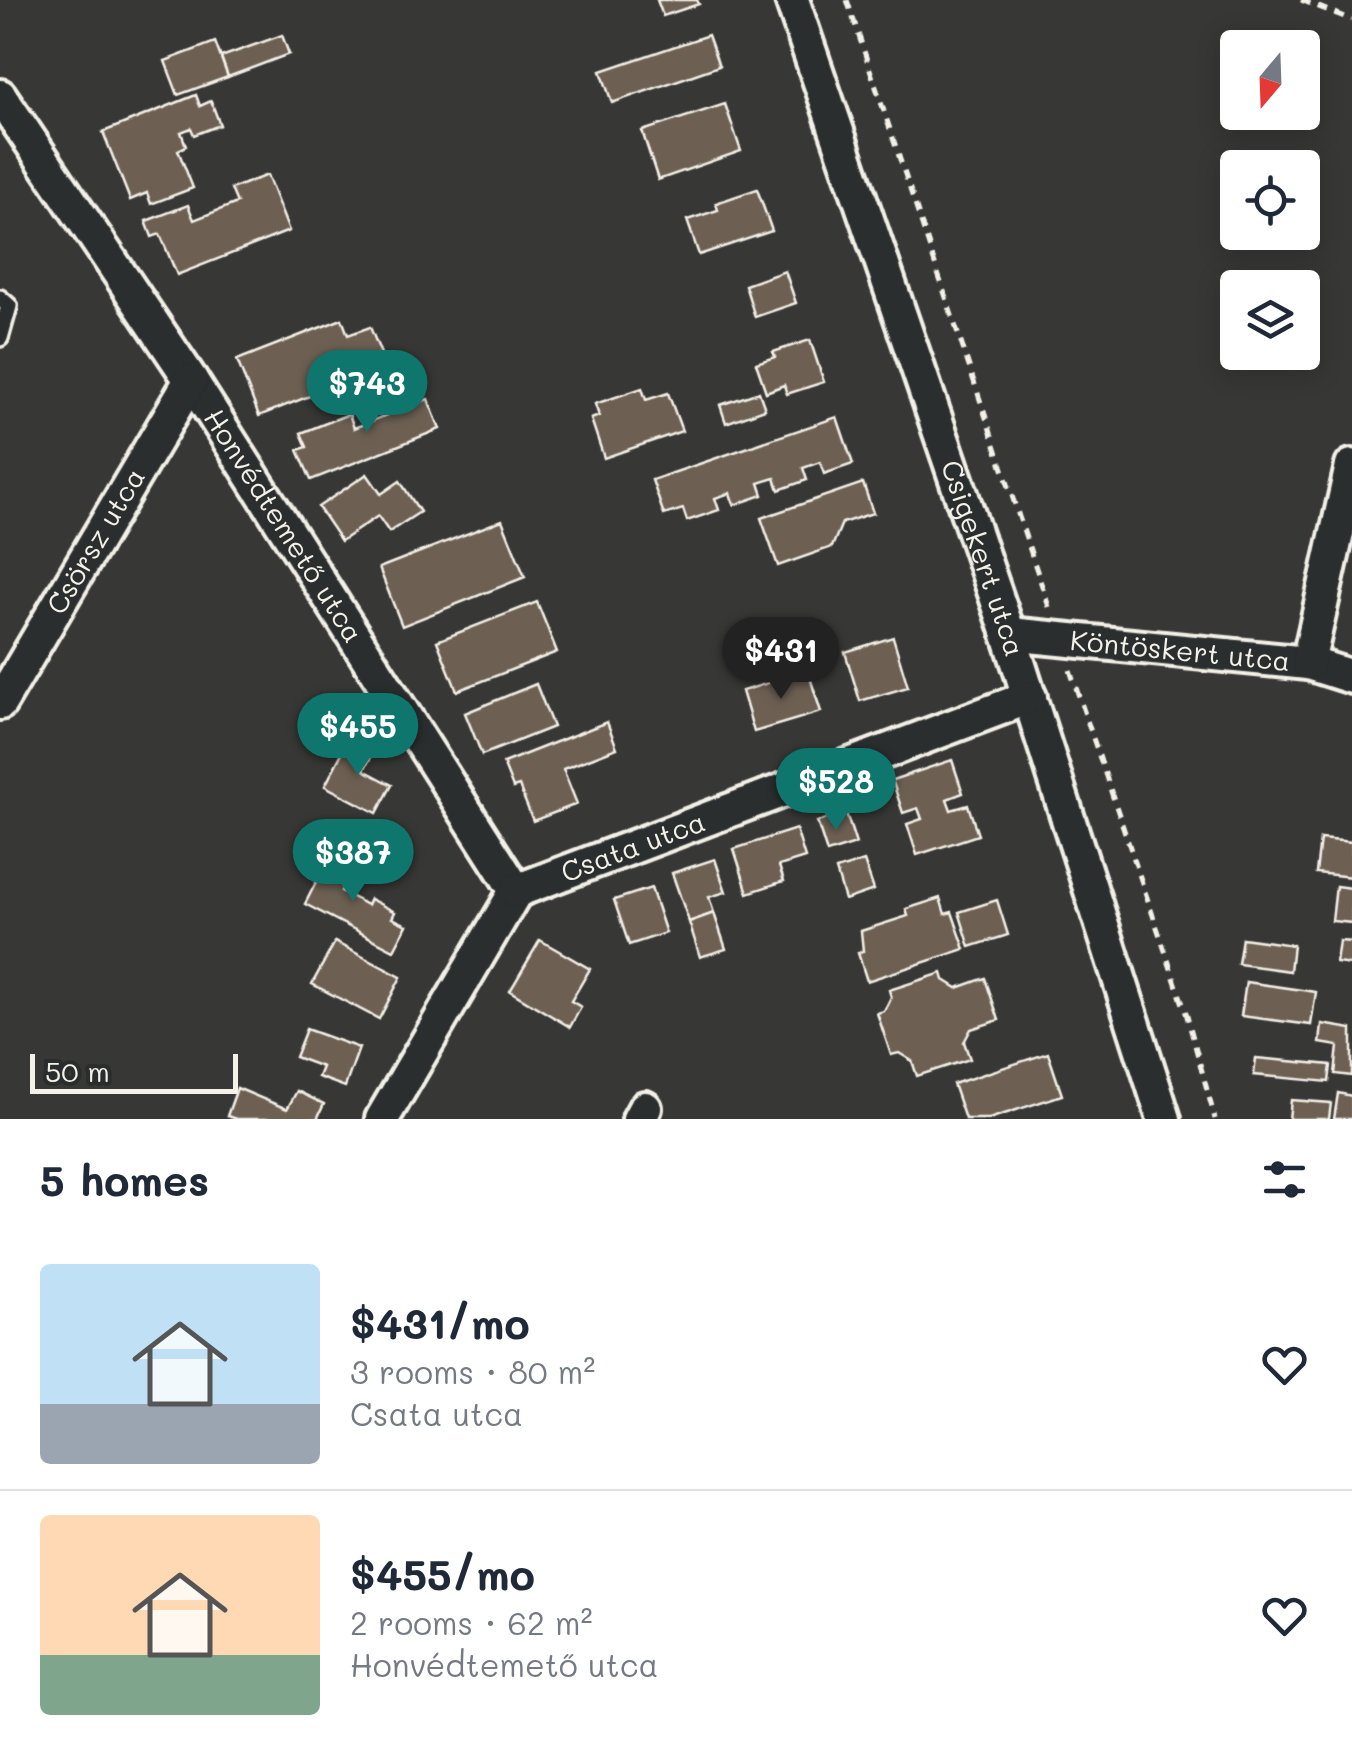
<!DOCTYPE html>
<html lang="en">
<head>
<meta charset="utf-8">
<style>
  :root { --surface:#fff; --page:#f6f6f7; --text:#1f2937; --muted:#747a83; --line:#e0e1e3; --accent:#0f766e }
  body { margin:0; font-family:Mali,sans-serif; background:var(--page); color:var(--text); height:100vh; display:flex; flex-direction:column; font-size:38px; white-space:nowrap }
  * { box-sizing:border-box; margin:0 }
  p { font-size:32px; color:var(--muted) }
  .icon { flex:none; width:55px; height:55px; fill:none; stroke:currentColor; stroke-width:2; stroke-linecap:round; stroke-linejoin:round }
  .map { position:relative; height:1119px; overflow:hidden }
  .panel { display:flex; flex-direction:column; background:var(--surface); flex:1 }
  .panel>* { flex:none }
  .needle { width:65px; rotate:199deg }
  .tools { position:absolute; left:1220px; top:30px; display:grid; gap:20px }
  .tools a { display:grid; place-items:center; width:100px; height:100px; border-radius:10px; background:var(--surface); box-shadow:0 5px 25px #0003; font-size:50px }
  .scale { position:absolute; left:30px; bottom:25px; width:208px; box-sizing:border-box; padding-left:10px; border:5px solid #f4f1e8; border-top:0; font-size:28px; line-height:35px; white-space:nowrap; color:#f4f1e8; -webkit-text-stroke:8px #2a2d2e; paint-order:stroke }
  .price { position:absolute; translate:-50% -85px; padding:0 22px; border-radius:35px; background:var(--accent); color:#fff; font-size:32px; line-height:65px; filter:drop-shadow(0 2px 5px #0008) }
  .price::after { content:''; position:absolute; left:50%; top:60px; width:30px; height:22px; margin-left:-15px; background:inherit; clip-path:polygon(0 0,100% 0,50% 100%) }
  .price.on { background:#222; color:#fff }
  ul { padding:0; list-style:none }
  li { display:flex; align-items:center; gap:30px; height:250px; padding:0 40px }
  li+li { border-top:2px solid var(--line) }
  li span { display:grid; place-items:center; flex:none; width:280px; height:200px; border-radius:10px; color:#555 }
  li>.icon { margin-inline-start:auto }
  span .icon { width:120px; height:120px; fill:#fffc; stroke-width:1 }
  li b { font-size:42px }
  h2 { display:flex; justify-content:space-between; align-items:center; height:120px; padding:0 40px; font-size:42px }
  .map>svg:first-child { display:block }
  .building { fill:#6d6053; stroke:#f4f1e8; stroke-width:2.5 }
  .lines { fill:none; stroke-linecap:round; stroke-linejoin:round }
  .lane-casing { stroke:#f4f1e8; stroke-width:22 }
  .street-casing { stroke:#f4f1e8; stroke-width:40 }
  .path { stroke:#f4f1e8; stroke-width:5; stroke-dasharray:10 8; stroke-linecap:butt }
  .lane { stroke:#2a2d2e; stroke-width:15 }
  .street { stroke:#2a2d2e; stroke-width:32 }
  .labels { text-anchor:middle; stroke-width:8; stroke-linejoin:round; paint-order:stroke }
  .street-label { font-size:28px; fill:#f4f1e8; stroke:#2a2d2e }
</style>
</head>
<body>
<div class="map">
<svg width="1352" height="1119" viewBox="0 0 1352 1119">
  <rect width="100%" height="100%" fill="#373735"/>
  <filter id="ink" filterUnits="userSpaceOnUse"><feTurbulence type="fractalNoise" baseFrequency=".01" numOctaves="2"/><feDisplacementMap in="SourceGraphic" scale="20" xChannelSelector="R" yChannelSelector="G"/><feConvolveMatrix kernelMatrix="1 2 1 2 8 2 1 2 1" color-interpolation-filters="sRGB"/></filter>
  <g filter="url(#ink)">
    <!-- building -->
    <g class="building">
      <polygon points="657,0 697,0 699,4 663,16"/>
      <polygon points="282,35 289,54 228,77 221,57"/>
      <polygon points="708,35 719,66 612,103 601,71"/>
      <polygon points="215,42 228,77 178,95 165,61"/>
      <polygon points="196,95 200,106 211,101 220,125 194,135 191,128 181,132 186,146 178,150 193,188 151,204 147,193 130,200 103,132"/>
      <polygon points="725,104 741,151 658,180 642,131"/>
      <polygon points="267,175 289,231 177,275 160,234 152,237 146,221 188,205 194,220 237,203 231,189"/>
      <polygon points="757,189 772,231 699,255 687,220 718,210 716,203"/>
      <polygon points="785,271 796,303 755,317 745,285"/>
      <polygon points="342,319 348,335 370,327 386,366 259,416 237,360"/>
      <polygon points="810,340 824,382 787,394 784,385 766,392 756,363 775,357 773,352"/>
      <polygon points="415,381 423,401 428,399 440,429 311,480 298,450 307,447 301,433 349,414 354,428 402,409 394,389"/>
      <polygon points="642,388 646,400 668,393 682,431 604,458 591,419 599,416 595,404"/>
      <polygon points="759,392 765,409 726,423 720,405"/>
      <polygon points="837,417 853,464 824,474 820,462 803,468 807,480 779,490 775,478 759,483 763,495 734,505 730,493 715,498 719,510 687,521 683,509 664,515 652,480"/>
      <polygon points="367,474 381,494 400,481 420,512 389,532 378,516 341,541 318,507"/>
      <polygon points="863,483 873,513 842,523 832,547 778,566 761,518"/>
      <polygon points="502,520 525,577 402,626 379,568"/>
      <polygon points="537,602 557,652 457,691 437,641"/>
      <polygon points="893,637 908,687 860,701 845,652"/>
      <polygon points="808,671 821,712 754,732 742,691"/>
      <polygon points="536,684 553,727 482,755 465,713"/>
      <polygon points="607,722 617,748 563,769 577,804 533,821 519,786 513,788 503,763"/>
      <polygon points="349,739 374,752 364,770 392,785 377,813 325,786"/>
      <polygon points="952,760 963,793 947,799 951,810 968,805 978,835 917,855 907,824 922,819 918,808 903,813 892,780"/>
      <polygon points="846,813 856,844 827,853 817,822"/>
      <polygon points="796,829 805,858 779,866 784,881 748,893 734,849"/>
      <polygon points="1320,839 1352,842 1352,877 1316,873"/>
      <polygon points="333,849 357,861 341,891 367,905 370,899 395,912 392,918 407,925 394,950 305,904"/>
      <polygon points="715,859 726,892 709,897 714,913 689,922 672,873"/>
      <polygon points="864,861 874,890 845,900 836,870"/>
      <polygon points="1336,886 1352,888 1352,923 1332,921"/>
      <polygon points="651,888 666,933 629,945 614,900"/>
      <polygon points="940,898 945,914 952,912 965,949 867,981 858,953 863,951 861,931 908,916 906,909"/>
      <polygon points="997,900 1008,935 970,947 959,912"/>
      <polygon points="714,913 726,949 700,957 689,922"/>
      <polygon points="1242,938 1293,945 1290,971 1238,964"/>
      <polygon points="540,940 590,969 571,1001 581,1007 570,1027 510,991"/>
      <polygon points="1339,941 1352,942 1352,965 1336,963"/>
      <polygon points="335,942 401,977 379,1019 312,984"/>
      <polygon points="942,973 944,980 957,988 985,978 999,1020 971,1029 964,1042 970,1059 917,1076 912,1061 899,1053 891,1055 877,1013 884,1011 891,997 889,990"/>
      <polygon points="1246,982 1316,992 1311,1025 1241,1016"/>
      <polygon points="1322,1024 1352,1029 1352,1076 1335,1074 1338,1046 1320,1043"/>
      <polygon points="306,1029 359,1048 345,1087 318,1077 322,1067 295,1057"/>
      <polygon points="1048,1053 1062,1095 989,1119 965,1119 953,1084"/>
      <polygon points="1256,1058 1331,1065 1329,1082 1254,1075"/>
      <polygon points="237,1088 287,1109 297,1091 324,1104 317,1119 236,1119 227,1116"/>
      <polygon points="1338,1093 1352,1096 1352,1119 1334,1119"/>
      <polygon points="1291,1100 1331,1103 1329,1119 1289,1119"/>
    </g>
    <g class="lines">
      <!-- lane casing -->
      <g class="lane-casing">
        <polyline id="lane" points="0,298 9,306 0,338"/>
      </g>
      <!-- street casing -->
      <g class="street-casing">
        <g id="street">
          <path id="s1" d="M792,0L1009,634L1164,1119"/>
          <path id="s2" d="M0,96L191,380L516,891L382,1119"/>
          <path id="s3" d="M1009,634L1308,663L1352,677"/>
          <polyline points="1308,663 1352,466"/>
          <path id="s4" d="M0,703L191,380"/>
          <path id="s5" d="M516,891L1030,697"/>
          <polyline points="639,1119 645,1108"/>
        </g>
      </g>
      <!-- path -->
      <g class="path">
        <polyline points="847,0 1049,607"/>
        <polyline points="1301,0 1352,20"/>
        <polyline points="1070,670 1187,1016 1215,1119"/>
      </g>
      <!-- lane -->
      <use href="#lane" class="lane"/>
      <!-- street -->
      <use href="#street" class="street"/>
    </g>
  </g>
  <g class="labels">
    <!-- street labels -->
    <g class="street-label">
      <text dy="10" stroke="none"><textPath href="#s2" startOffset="515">Honvédtemető utca</textPath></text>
      <text dy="10" stroke="none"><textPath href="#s4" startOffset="188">Csörsz utca</textPath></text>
      <text dy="10" stroke="none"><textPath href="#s1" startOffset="590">Csigekert utca</textPath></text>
      <text dy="10" stroke="none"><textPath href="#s3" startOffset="172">Köntöskert utca</textPath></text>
      <text dy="10" stroke="none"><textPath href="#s5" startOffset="125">Csata utca</textPath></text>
    </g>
  </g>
</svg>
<div class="tools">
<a><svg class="needle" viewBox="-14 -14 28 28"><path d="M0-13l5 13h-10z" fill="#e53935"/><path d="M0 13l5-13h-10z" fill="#747a83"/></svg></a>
<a><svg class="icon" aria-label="locate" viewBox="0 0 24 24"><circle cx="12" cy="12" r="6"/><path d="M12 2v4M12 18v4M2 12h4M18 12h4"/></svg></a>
<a><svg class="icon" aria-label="layers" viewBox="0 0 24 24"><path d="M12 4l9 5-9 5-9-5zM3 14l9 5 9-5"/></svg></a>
</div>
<div class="scale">50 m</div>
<b class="price" style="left:367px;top:435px">$743</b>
<b class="price on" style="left:781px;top:702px">$431</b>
<b class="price" style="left:358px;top:778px">$455</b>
<b class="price" style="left:836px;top:833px">$528</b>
<b class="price" style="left:353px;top:904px">$387</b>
</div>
<section class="panel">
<h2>5 homes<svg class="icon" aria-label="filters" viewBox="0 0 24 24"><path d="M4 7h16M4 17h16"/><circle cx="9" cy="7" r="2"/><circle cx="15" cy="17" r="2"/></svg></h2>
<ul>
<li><span style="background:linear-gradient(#bfe0f5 70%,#9aa5b1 0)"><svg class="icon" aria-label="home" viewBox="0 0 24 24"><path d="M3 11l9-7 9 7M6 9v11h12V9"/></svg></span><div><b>$431/mo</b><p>3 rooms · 80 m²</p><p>Csata utca</p></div><svg class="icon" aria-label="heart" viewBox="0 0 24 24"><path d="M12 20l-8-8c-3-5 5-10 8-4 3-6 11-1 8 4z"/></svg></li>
<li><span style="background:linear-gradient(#ffd9b3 70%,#7fa58c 0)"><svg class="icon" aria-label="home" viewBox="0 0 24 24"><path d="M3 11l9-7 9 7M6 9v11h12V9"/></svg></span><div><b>$455/mo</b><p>2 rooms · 62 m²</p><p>Honvédtemető utca</p></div><svg class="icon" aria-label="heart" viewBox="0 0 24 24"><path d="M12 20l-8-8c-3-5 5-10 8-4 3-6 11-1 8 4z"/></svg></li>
</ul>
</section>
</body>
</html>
